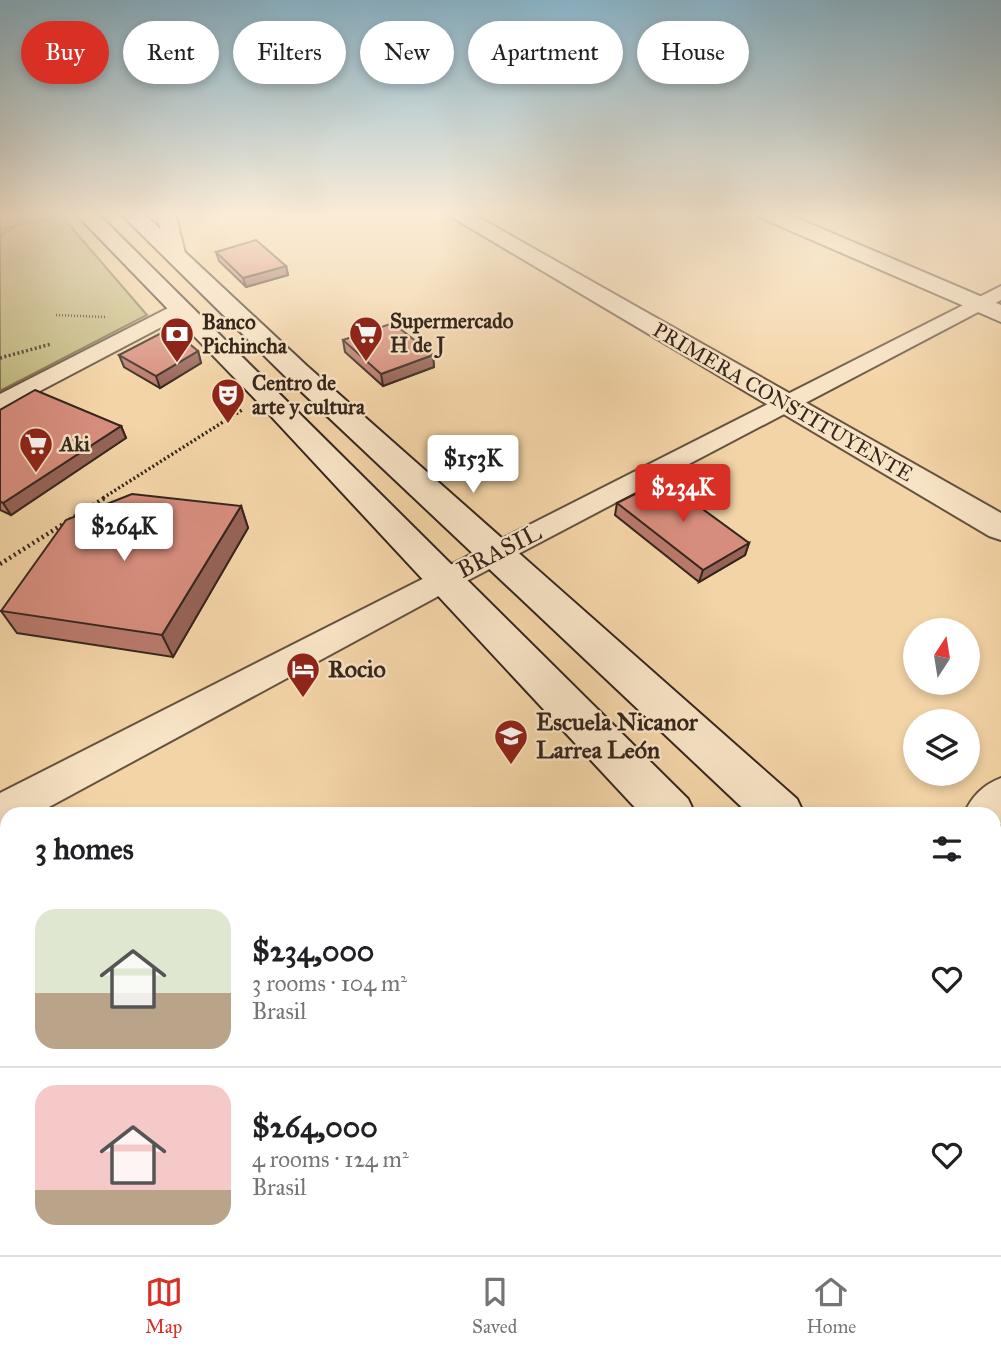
<!DOCTYPE html>
<html lang="en">
<head>
<meta charset="utf-8">
<style>
  :root { --surface:#fff; --page:#f6f6f6; --text:#202124; --muted:#757577; --line:#e0e0e0; --accent:#d93025 }
  body { margin:0; font-family:"IM FELL Great Primer",serif; background:var(--page); color:var(--text); height:100vh; display:flex; flex-direction:column; font-size:26px; white-space:nowrap }
  * { box-sizing:border-box; margin:0 }
  p { font-size:23px; color:var(--muted) }
  .icon { flex:none; width:38px; height:38px; fill:none; stroke:currentColor; stroke-width:2; stroke-linecap:round; stroke-linejoin:round }
  .map { position:relative; flex:1; overflow:hidden }
  .panel { position:absolute; left:0px; top:807px; width:1001px; height:450px; display:flex; flex-direction:column; background:var(--surface); border-radius:21px 21px 0 0; box-shadow:0 4px 10px #0003 }
  .panel>* { flex:none }
  .banner { position:absolute; left:21px; top:21px; width:959px; height:63px; display:flex; gap:14px }
  .needle { width:46px; rotate:12deg }
  .controls { position:absolute; left:903px; top:618px; display:grid; gap:14px }
  .controls a { display:grid; place-items:center; width:77px; height:77px; border-radius:50%; background:var(--surface); box-shadow:0 4px 10px #0003; font-size:35px }
  .price { position:absolute; translate:-50% -60px; padding:0 16px; border-radius:7px; background:#fff; color:#222; font-size:23px; line-height:46px; filter:drop-shadow(0 2px 4px #0008) }
  .price::after { content:''; position:absolute; left:50%; top:42px; width:21px; height:16px; margin-left:-10px; background:inherit; clip-path:polygon(0 0,100% 0,50% 100%) }
  .price.current { background:var(--accent); color:#fff }
  ul { padding:0; list-style:none }
  li { display:flex; align-items:center; gap:21px; height:175px; padding:0 35px }
  li+li { border-top:2px solid var(--line) }
  li span { display:grid; place-items:center; flex:none; width:196px; height:140px; border-radius:21px; color:#555 }
  li>.icon { margin-inline-start:auto }
  span .icon { width:84px; height:84px; fill:#fffc; stroke-width:1 }
  li b { font-size:30px }
  h2 { display:flex; justify-content:space-between; align-items:center; height:84px; padding:0 35px; font-size:30px }
  .pill { padding:0 24px; border-radius:32px; background:var(--surface); box-shadow:0 4px 10px #0003; font-size:24px; line-height:63px }
  .pill.current { background:var(--accent); color:#fff }
  .menu { display:flex; justify-content:space-around; align-items:center; height:98px; border-top:2px solid var(--line); background:var(--surface); font-size:19px; color:var(--muted) }
  .menu a { display:grid; justify-items:center; gap:4px }
  .menu .current { color:var(--accent) }
  .map>svg:first-child { display:block }
  .green { fill:#c3bb81; stroke:#7c704f; stroke-width:2 }
  .lines { fill:none; stroke-linecap:round; stroke-linejoin:round }
  .minor-casing { stroke:#65523f; stroke-width:4 }
  .tertiary-casing { stroke:#65523f; stroke-width:4 }
  .secondary-casing { stroke:#36261d; stroke-width:4 }
  .path-far2 { stroke:#36261d; stroke-width:2.5; stroke-dasharray:1 2; stroke-linecap:butt }
  .path-far1 { stroke:#36261d; stroke-width:3.5; stroke-dasharray:2 2.5; stroke-linecap:butt }
  .path { stroke:#36261d; stroke-width:4.5; stroke-dasharray:2 3.5; stroke-linecap:butt }
  .minor { fill:#f7e3c5; fill-rule:evenodd }
  .tertiary { fill:#f7e3c5; fill-rule:evenodd }
  .secondary { fill:#f7e3c5; fill-rule:evenodd }
  .wall { fill:#b9796c; stroke:#36261d; stroke-width:2 }
  .shaded-wall { fill:#966358; stroke:#36261d; stroke-width:2 }
  .building { fill:#d78d7d; stroke:#36261d; stroke-width:2 }
  .labels { text-anchor:middle; stroke-width:5; stroke-linejoin:round; paint-order:stroke }
  .far-poi-label { font-size:21px; font-weight:bold; fill:#36261d; stroke:#f7e3c5; text-anchor:start }
  .far-street-label { font-size:21px; fill:#36261d; stroke:#f7e3c5 }
  .street-label { font-size:24px; fill:#36261d; stroke:#f7e3c5 }
  .poi-label { font-size:24px; font-weight:bold; fill:#36261d; stroke:#f7e3c5; text-anchor:start }
</style>
</head>
<body>
<div class="map">
<svg width="1001" height="1255" viewBox="0 0 1001 1255">
  <rect width="100%" height="100%" fill="#f3d4a6"/>
  <filter id="stains"><feTurbulence type="fractalNoise" baseFrequency=".00286" numOctaves="4"/><feColorMatrix values="0 0 0 0 .2 0 0 0 0 .09 0 0 0 0 .02 0 0 0 .5 -.17"/></filter>
  <radialGradient id="worn" r=".72"><stop offset=".6" stop-color="#630" stop-opacity="0"/><stop offset="1" stop-color="#630" stop-opacity=".3"/></radialGradient>
  <!-- green -->
  <polygon class="green" points="0,213 59,213 147,315 0,391"/>
  <g class="lines">
    <!-- minor casing -->
    <g class="minor-casing">
      <g id="minor">
        <polygon points="157,213 175,213 186,257 183,261 169,261 166,257"/>
        <polygon points="1001,286 1001,300 457,586 36,814 7,814 7,829 0,831 0,793"/>
        <polygon points="180,302 191,308 188,313 0,412 0,394"/>
        <path d="M1001,778V824L994,828V814H964C972,796 983,785 1001,778Z"/>
        <polygon points="731,1250 790,1250 788,1255 729,1255"/>
      </g>
    </g>
    <!-- tertiary casing -->
    <g class="tertiary-casing">
      <g id="tertiary">
        <polygon points="445,213 471,213 1001,513 1001,540 989,536"/>
        <polygon points="756,213 785,213 1001,305 1001,322 759,217"/>
      </g>
    </g>
    <!-- secondary casing -->
    <g class="secondary-casing">
      <g id="secondary">
        <polygon points="75,213 97,213 688,799 695,814 641,814 256,400"/>
        <polygon points="120,213 143,213 307,366 797,799 804,814 749,814 287,378"/>
        <polygon points="994,981 1001,984 1001,1041 994,1039"/>
        <polygon points="994,1117 1001,1120 1001,1184 994,1181"/>
      </g>
    </g>
    <!-- path-far2 -->
    <g class="path-far2">
      <polyline points="0,229 59,217"/>
      <polyline points="0,236 13,228"/>
      <polyline points="56,315 105,317"/>
    </g>
    <!-- path-far1 -->
    <g class="path-far1">
      <polyline points="0,358 51,344"/>
      <polyline points="103,498 242,410"/>
    </g>
    <!-- path -->
    <polyline class="path" points="0,564 106,497"/>
    <!-- minor -->
    <use href="#minor" class="minor"/>
    <!-- tertiary -->
    <use href="#tertiary" class="tertiary"/>
    <!-- secondary -->
    <use href="#secondary" class="secondary"/>
  </g>
  <!-- wall -->
  <g class="wall">
    <polygon points="216,252 286,266 288,275 246,287 219,261"/>
    <polygon points="343,340 433,355 434,367 383,386 345,352"/>
    <polygon points="198,351 201,363 160,388 124,367 119,355"/>
    <polygon points="0,410 121,426 126,438 11,515 0,510"/>
    <polygon points="617,503 749,543 745,555 699,582 615,515"/>
    <polygon points="241,506 248,528 173,657 17,633 1,611"/>
  </g>
  <!-- shaded-wall -->
  <g class="shaded-wall">
    <polygon points="286,266 288,275 246,287 243,278"/>
    <polygon points="198,351 201,363 160,388 156,376"/>
    <polygon points="433,355 434,367 383,386 381,374"/>
    <polygon points="121,426 126,438 11,515 3,503"/>
    <polygon points="241,506 248,528 173,657 162,635"/>
    <polygon points="749,543 745,555 699,582 703,570"/>
    <polygon points="7,1150 7,1164 0,1170 0,1155"/>
  </g>
  <!-- building -->
  <g class="building">
    <polygon points="256,240 286,266 243,278 216,252"/>
    <polygon points="393,323 433,355 381,374 343,340"/>
    <polygon points="171,328 198,351 156,376 119,355"/>
    <polygon points="35,390 121,426 3,503 0,501 0,410"/>
    <polygon points="663,480 749,543 703,570 617,503"/>
    <polygon points="132,494 241,506 162,635 1,611 66,520"/>
    <polygon points="7,1063 7,1150 0,1155 0,1068"/>
  </g>
  <!-- sky -->
  <linearGradient id="sky" x2="0" y2="1"><stop stop-color="#89b6cd"/><stop offset="0.55" stop-color="#faecd7"/><stop offset="1" stop-color="#faecd7" stop-opacity="0"/></linearGradient>
  <rect width="1001" height="389" fill="url(#sky)"/>
  <!-- icons -->
  <defs>
    <g id="supermarket-pin" transform="scale(1.75)"><path d="M0 17L-7.5 6A9.5 9.5 0 1 1 7.5 6Z" fill="#8f2418" stroke="#f7e3c5"/><path d="M-6-5.5h2.5l.6 2H6L4.5 2H-2.5L-4.4-4H-6ZM-1.5 3.2a1.3 1.3 0 1 0 .1 0ZM3 3.2a1.3 1.3 0 1 0 .1 0Z" fill="#fff"/></g>
    <g id="bank-pin" transform="scale(1.75)"><path d="M0 17L-7.5 6A9.5 9.5 0 1 1 7.5 6Z" fill="#8f2418" stroke="#f7e3c5"/><path d="M-6-4H6V4H-6ZM0-2.3a2.3 2.3 0 1 0 0 4.6a2.3 2.3 0 1 0 0-4.6Z" fill="#fff"/></g>
    <g id="theatre-pin" transform="scale(1.75)"><path d="M0 17L-7.5 6A9.5 9.5 0 1 1 7.5 6Z" fill="#8f2418" stroke="#f7e3c5"/><path d="M-5-5.5Q0-4 5-5.5V0Q5 5 0 6Q-5 5-5 0ZM-3.3-2.5H-1v1.5H-3.3ZM1-2.5H3.3v1.5H1ZM-2.8 1Q0 5.5 2.8 1Z" fill="#fff"/></g>
    <g id="hotel-pin" transform="scale(1.75)"><path d="M0 17L-7.5 6A9.5 9.5 0 1 1 7.5 6Z" fill="#8f2418" stroke="#f7e3c5"/><path d="M-6-4.5h1.5V1H6V5H4.5V3h-9V5H-6ZM-4 0a1.8 1.8 0 1 1 3.6 0ZM.5 0V-2.5h3Q6-2.5 6 0Z" fill="#fff"/></g>
    <g id="school-pin" transform="scale(1.75)"><path d="M0 17L-7.5 6A9.5 9.5 0 1 1 7.5 6Z" fill="#8f2418" stroke="#f7e3c5"/><path d="M0-5L7-2L0 1L-7-2ZM-4 1L0 2.5L4 1V4Q0 6-4 4Z" fill="#fff"/></g>
  </defs>
  <g fill-rule="evenodd">
    <use href="#supermarket-pin" x="366" y="333"/>
    <use href="#bank-pin" x="177" y="334"/>
    <use href="#theatre-pin" x="228" y="395"/>
    <use href="#supermarket-pin" x="36" y="444"/>
    <use href="#hotel-pin" x="303" y="669"/>
    <use href="#school-pin" x="511" y="736"/>
  </g>
  <g class="labels">
    <!-- far-poi labels -->
    <g class="far-poi-label">
      <text x="390" y="328">Supermercado<tspan x="390" dy="24">H de J</tspan></text>
      <text x="202" y="329">Banco<tspan x="202" dy="24">Pichincha</tspan></text>
      <text x="252" y="390">Centro de<tspan x="252" dy="24">arte y cultura</tspan></text>
      <text x="60" y="451">Aki</text>
    </g>
    <!-- far-street labels -->
    <g class="far-street-label">
      <text transform="translate(783 402) rotate(30)" y="7">PRIMERA CONSTITUYENTE</text>
    </g>
    <!-- street labels -->
    <g class="street-label">
      <text transform="translate(499 551) rotate(-27)" y="8">BRASIL</text>
    </g>
    <!-- poi labels -->
    <g class="poi-label">
      <text x="328" y="677">Rocio</text>
      <text x="536" y="730">Escuela Nicanor<tspan x="536" dy="28">Larrea León</tspan></text>
    </g>
  </g>
  <rect width="100%" height="100%" filter="url(#stains)"/>
  <rect width="100%" height="100%" fill="url(#worn)"/>
</svg>
<div class="controls">
<a><svg class="needle" viewBox="-14 -14 28 28"><path d="M0-13l5 13h-10z" fill="#e53935"/><path d="M0 13l5-13h-10z" fill="#757577"/></svg></a>
<a><svg class="icon" aria-label="layers" viewBox="0 0 24 24"><path d="M12 4l9 5-9 5-9-5zM3 14l9 5 9-5"/></svg></a>
</div>
<b class="price" style="left:473px;top:495px">$153K</b>
<b class="price current" style="left:683px;top:524px">$234K</b>
<b class="price" style="left:124px;top:563px">$264K</b>
<div class="banner">
<a class="pill current">Buy</a>
<a class="pill">Rent</a>
<a class="pill">Filters</a>
<a class="pill">New</a>
<a class="pill">Apartment</a>
<a class="pill">House</a>
</div>
<section class="panel">
<h2>3 homes<svg class="icon" aria-label="filters" viewBox="0 0 24 24"><path d="M4 7h16M4 17h16"/><circle cx="9" cy="7" r="2"/><circle cx="15" cy="17" r="2"/></svg></h2>
<ul>
<li><span style="background:linear-gradient(#dfe7d0 60%,#b9a48a 0)"><svg class="icon" aria-label="home" viewBox="0 0 24 24"><path d="M3 11l9-7 9 7M6 9v11h12V9"/></svg></span><div><b>$234,000</b><p>3 rooms · 104 m²</p><p>Brasil</p></div><svg class="icon" aria-label="heart" viewBox="0 0 24 24"><path d="M12 20l-8-8c-3-5 5-10 8-4 3-6 11-1 8 4z"/></svg></li>
<li><span style="background:linear-gradient(#f6c9c9 75%,#b9a48a 0)"><svg class="icon" aria-label="home" viewBox="0 0 24 24"><path d="M3 11l9-7 9 7M6 9v11h12V9"/></svg></span><div><b>$264,000</b><p>4 rooms · 124 m²</p><p>Brasil</p></div><svg class="icon" aria-label="heart" viewBox="0 0 24 24"><path d="M12 20l-8-8c-3-5 5-10 8-4 3-6 11-1 8 4z"/></svg></li>
</ul>
</section>
</div>
<nav class="menu">
<a class="current"><svg class="icon" aria-label="map" viewBox="0 0 24 24"><path d="M3 6l6-2 6 2 6-2v14l-6 2-6-2-6 2zM9 4v14M15 6v14"/></svg>Map</a>
<a><svg class="icon" aria-label="saved" viewBox="0 0 24 24"><path d="M7 4h10v16l-5-4-5 4z"/></svg>Saved</a>
<a><svg class="icon" aria-label="home" viewBox="0 0 24 24"><path d="M3 11l9-7 9 7M6 9v11h12V9"/></svg>Home</a>
</nav>
</body>
</html>
